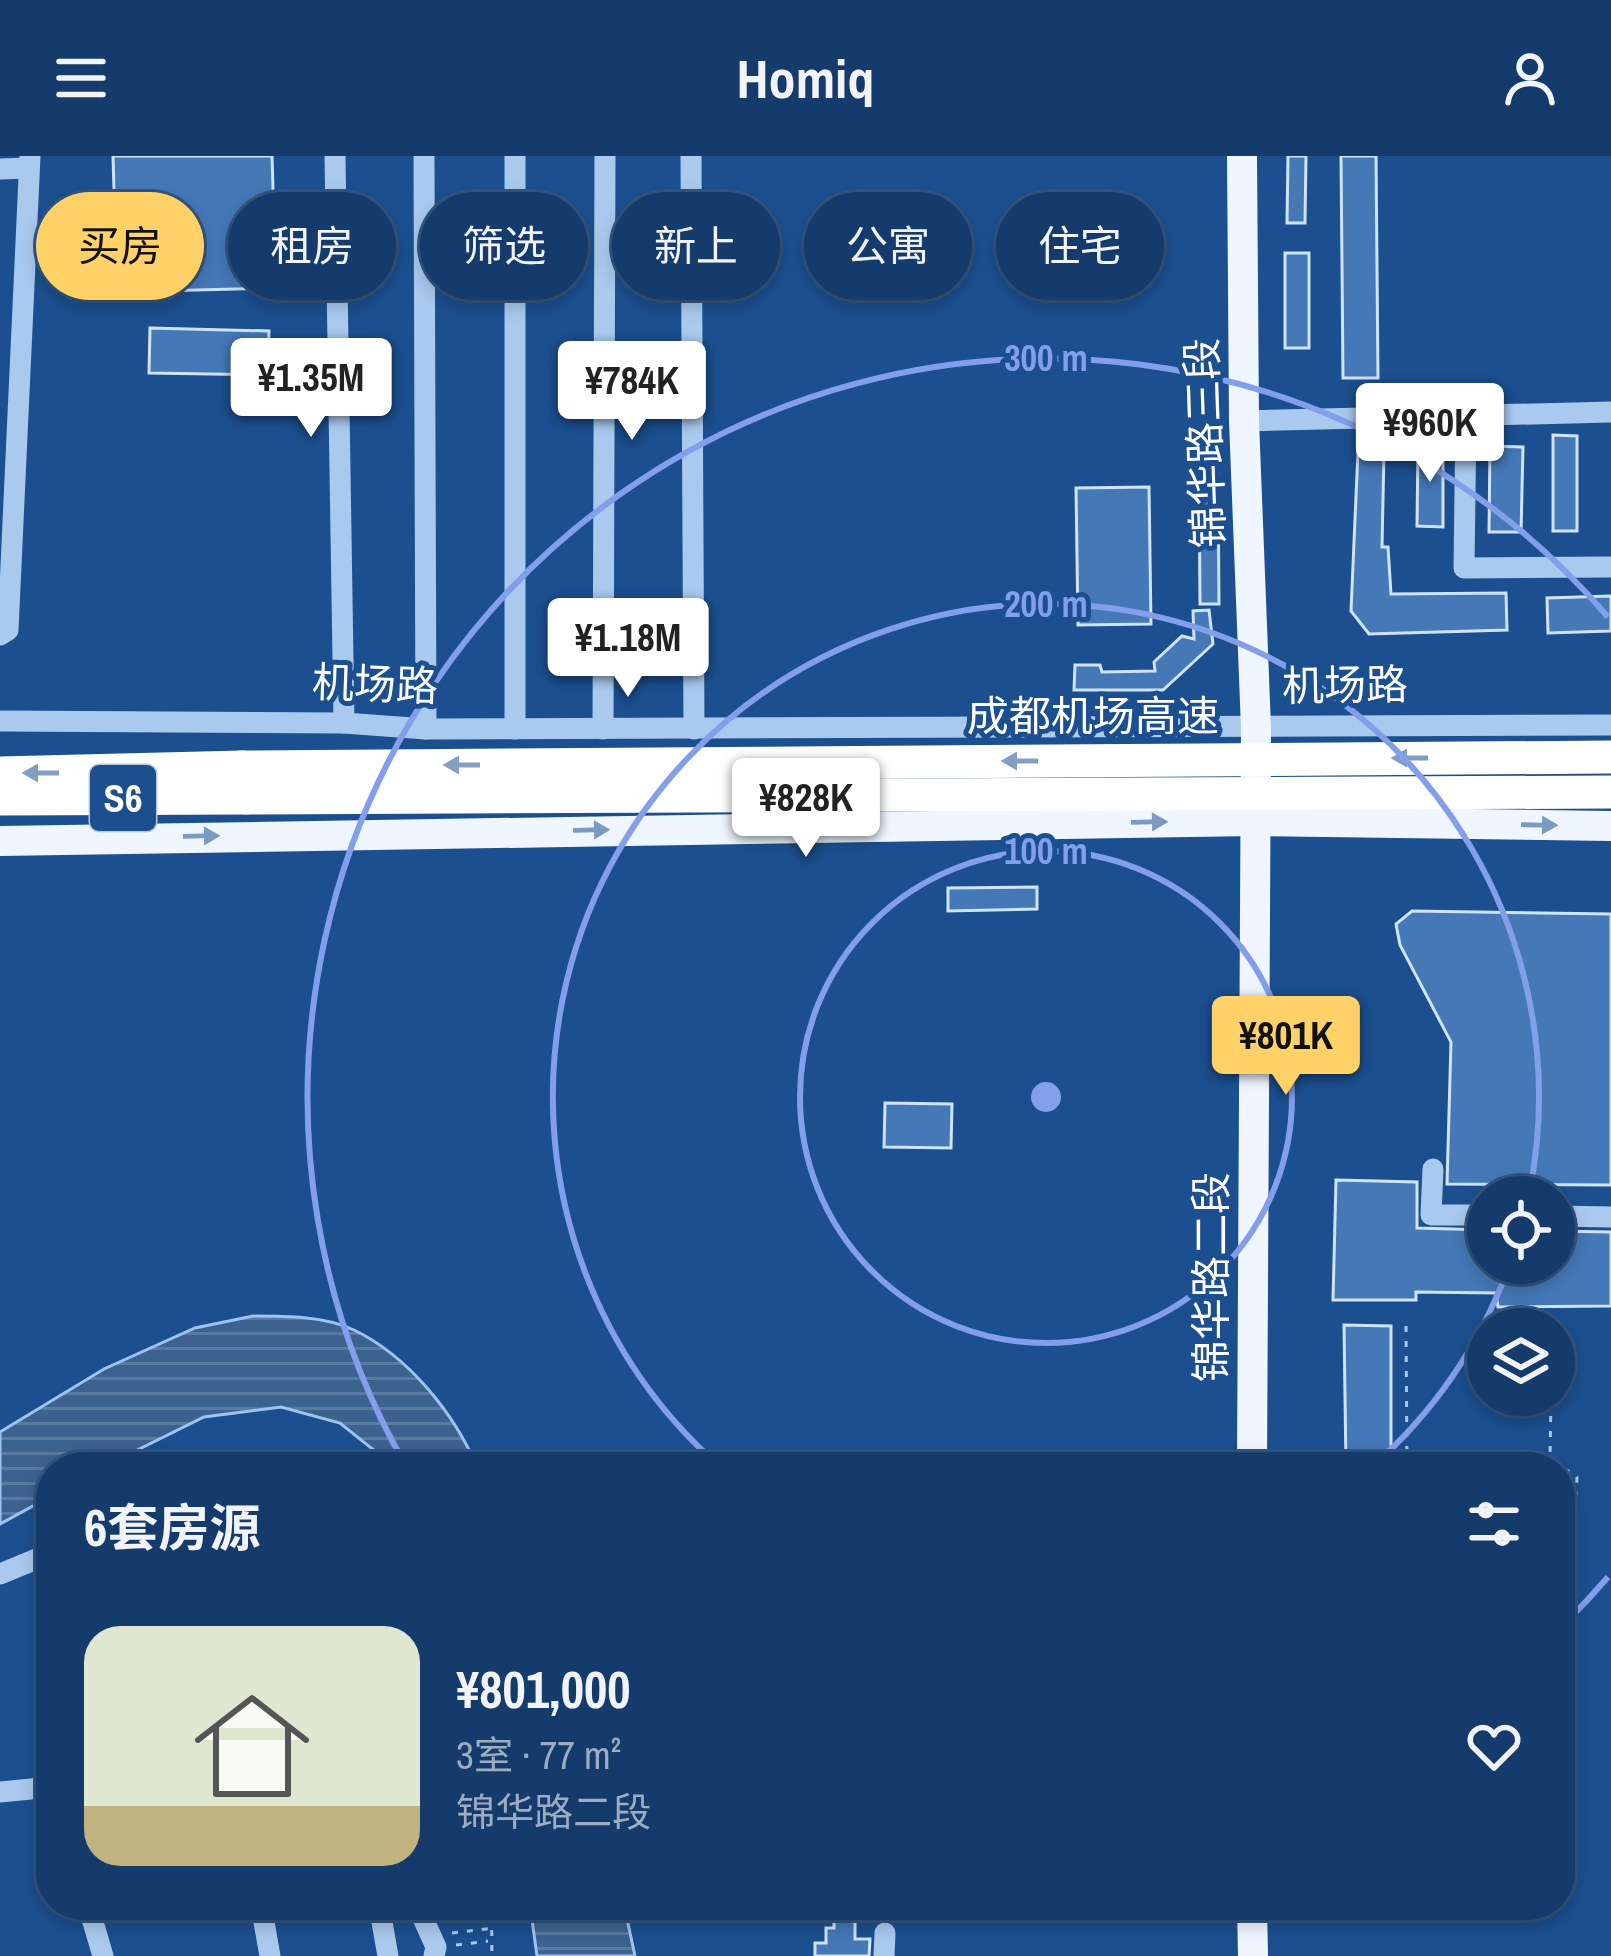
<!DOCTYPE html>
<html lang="zh">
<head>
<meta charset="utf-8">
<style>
  :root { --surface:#143b6b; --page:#214673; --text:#f1f3f6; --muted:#9dadc1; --line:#33557e; --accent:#ffd166 }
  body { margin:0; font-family:"Archivo Narrow","Noto Sans SC",sans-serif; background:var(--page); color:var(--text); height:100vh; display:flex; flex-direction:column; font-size:45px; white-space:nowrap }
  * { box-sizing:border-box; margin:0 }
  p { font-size:39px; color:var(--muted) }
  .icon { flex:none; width:66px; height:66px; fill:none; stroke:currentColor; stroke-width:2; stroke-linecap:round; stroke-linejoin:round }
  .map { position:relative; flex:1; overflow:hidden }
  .side { position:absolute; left:36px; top:1296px; width:1539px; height:468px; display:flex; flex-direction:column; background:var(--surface); border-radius:48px; box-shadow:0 6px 18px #0003,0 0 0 3px var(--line) }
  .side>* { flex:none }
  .banner { position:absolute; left:36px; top:36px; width:1539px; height:108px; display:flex; gap:24px }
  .controls { position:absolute; left:1467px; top:1020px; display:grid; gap:24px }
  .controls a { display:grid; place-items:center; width:108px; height:108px; border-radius:50%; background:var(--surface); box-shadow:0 6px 18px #0003,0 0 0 3px var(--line); font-size:60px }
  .price { position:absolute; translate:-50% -102px; padding:0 27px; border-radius:12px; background:#fff; color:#222; font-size:39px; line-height:78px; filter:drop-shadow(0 3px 6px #0008) }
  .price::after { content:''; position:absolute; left:50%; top:72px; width:36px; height:27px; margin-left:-18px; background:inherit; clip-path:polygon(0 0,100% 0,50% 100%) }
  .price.current { background:var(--accent); color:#111 }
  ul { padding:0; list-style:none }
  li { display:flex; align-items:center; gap:36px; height:300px; padding:0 48px }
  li+li { border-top:3px solid var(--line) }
  li span { display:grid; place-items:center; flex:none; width:336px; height:240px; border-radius:36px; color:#555 }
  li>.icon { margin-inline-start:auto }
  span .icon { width:144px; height:144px; fill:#fffc; stroke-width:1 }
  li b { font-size:51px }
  h2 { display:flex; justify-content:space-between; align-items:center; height:144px; padding:0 48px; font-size:51px }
  .chip { padding:0 42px; border-radius:54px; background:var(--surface); box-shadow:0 6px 18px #0003,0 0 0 3px var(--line); font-size:42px; line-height:108px }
  .chip.current { background:var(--accent); color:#111 }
  header { display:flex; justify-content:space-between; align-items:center; height:156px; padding:0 48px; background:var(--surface); font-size:54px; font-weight:800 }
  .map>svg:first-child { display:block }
  .water { fill:url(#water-rules); stroke:#9cc4f0; stroke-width:3 }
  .building { fill:#4478b7; stroke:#cfe3fa; stroke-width:3 }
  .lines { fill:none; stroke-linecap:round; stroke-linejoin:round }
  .path { stroke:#a9c9ee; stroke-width:3; stroke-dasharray:6 9; stroke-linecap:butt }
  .minor { stroke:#a9c9ee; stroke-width:21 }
  .major { stroke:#f0f6ff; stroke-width:30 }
  .highway { stroke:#fff; stroke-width:33 }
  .highway-bridge { stroke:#fff; stroke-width:33 }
  .oneway { fill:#829ec1 }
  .oneway2 { fill:#7b9ac1 }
  .ring { fill:none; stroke:#839eea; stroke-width:6 }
  .labels { text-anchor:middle; stroke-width:10; stroke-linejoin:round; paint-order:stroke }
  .shield { fill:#1b4f8f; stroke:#bbcadd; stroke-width:3 }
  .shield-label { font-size:39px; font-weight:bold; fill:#fff }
  .street-label { font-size:42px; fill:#fff; stroke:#1b4f8f }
  .centre { fill:#839eea; stroke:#1b4f8f; stroke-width:6 }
  .ring-label { font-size:36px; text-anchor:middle; font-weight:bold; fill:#839eea; stroke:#1b4f8f; stroke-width:10; stroke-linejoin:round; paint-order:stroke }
</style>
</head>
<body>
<header><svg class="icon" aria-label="menu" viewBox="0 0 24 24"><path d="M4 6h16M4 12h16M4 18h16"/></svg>Homiq<svg class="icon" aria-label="person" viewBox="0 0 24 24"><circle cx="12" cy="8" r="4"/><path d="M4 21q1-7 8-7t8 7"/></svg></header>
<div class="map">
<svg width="1611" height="1800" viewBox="0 0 1611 1800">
  <defs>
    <pattern id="water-rules" width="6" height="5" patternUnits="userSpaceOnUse" patternTransform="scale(3)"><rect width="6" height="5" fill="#3c6290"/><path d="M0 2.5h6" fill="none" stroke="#597aa1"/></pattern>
  </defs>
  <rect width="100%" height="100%" fill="#1b4f8f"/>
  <!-- water -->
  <g class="water">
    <path d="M253,1160C285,1160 325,1160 354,1174C408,1200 454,1257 477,1311H389L385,1303L340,1267L281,1251L204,1261L103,1311H51V1340L0,1368V1276L104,1213L195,1172Z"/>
    <polygon points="530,1749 624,1749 635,1800 537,1800"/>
  </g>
  <!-- building -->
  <g class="building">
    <polygon points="113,0 272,0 276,132 117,136"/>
    <polygon points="1288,0 1306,0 1305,67 1287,67"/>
    <polygon points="1341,0 1376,0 1378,222 1343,222"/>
    <rect x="1285" y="97" width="24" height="95"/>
    <polygon points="150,172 269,175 268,219 149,217"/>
    <polygon points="1553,279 1577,280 1577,375 1553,375"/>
    <polygon points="1418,287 1443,287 1443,371 1417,370"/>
    <polygon points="1490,290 1523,291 1521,376 1489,376"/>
    <polygon points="1358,295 1384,295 1382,391 1388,391 1391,438 1506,437 1507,474 1369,478 1351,455"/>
    <polygon points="1199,317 1218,317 1219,448 1200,448"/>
    <polygon points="1149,331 1151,468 1078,469 1076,332"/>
    <polygon points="1611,440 1611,475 1548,477 1547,442"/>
    <polygon points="1209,454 1213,488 1163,534 1074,534 1075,509 1100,509 1102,516 1155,515 1154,506 1182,480 1194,483 1193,455"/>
    <polygon points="1037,731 1037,753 948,755 948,732"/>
    <polygon points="1412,755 1611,758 1611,1029 1447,1028 1451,886 1400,789 1396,768"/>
    <polygon points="885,947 952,948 951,992 884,991"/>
    <polygon points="1336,1024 1417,1026 1417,1072 1488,1074 1488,1107 1554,1107 1554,1075 1611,1076 1611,1150 1498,1151 1496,1137 1416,1136 1416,1144 1333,1144"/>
    <polygon points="1344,1169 1391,1170 1391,1311 1346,1311"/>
    <polygon points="834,1761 855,1761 855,1783 870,1783 869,1800 815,1800 815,1787 826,1787 826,1772 834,1772"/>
  </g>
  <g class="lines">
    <!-- path -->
    <g class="path">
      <polyline points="1406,1170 1407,1311"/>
      <polyline points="1551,1173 1551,1172"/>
      <polyline points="1407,1304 1550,1303 1551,1239"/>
      <polyline points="1552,1304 1577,1321 1571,1440"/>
      <path d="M477,1749C496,1764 491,1778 492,1800"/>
      <polyline points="452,1777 494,1772"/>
      <polyline points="456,1789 488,1785"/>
    </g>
    <!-- minor -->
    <g class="minor">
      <polyline points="335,0 344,567"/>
      <polyline points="424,0 426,573"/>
      <polyline points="515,0 515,573"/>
      <polyline points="691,0 694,573"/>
      <polyline points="0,13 29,12"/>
      <polyline points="1466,260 1464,412 1611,411"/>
      <polyline points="1244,265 1611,256"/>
      <polyline points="0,479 8,474 30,0"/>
      <polyline points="0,565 344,567 426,573 1611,569"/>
      <polyline points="603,573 605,0"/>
      <polyline points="1433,1013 1431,1059 1488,1059"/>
      <polyline points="1554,1060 1611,1061"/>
      <polyline points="0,1418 51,1397"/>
      <polyline points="0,1636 51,1631"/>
      <polyline points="88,1749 103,1800"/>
      <polyline points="261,1749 270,1800"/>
      <polyline points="379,1749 388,1800"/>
      <polyline points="417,1749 436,1791 434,1800"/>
      <polyline points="884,1800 885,1777"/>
    </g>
    <!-- major -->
    <g class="major">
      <polyline points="1242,0 1244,265 1256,572 1252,1311"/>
      <polyline points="0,685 1254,665 1611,670"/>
      <polyline points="1252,1749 1253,1800"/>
    </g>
    <!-- highway -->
    <g class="highway">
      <polyline points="0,617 242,611"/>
      <polyline points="0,643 246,642"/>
    </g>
    <!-- highway-bridge -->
    <g class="highway-bridge">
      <polyline points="242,611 1611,601"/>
      <polyline points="246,642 1611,636"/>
    </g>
  </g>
  <!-- one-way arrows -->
  <defs><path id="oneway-solid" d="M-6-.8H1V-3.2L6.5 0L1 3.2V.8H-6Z" transform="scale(3)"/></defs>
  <g class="oneway">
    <use href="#oneway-solid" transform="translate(1410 602) rotate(180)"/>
    <use href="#oneway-solid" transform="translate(1020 605) rotate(180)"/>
    <use href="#oneway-solid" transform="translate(462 609) rotate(180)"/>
    <use href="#oneway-solid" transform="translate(41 617) rotate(180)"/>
  </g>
  <g class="oneway2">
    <use href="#oneway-solid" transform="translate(1149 666) rotate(-1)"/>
    <use href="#oneway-solid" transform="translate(1539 669) rotate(1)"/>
    <use href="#oneway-solid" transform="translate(591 674) rotate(-1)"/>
    <use href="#oneway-solid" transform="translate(201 680) rotate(-1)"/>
  </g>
  <!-- distance rings -->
  <g class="ring">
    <circle cx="1046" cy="941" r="246"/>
    <path d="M1509 1110A493 493 0 0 1 1373 1310M719 1310A493 493 0 1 1 1529 1039"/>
    <path d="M1608 1421A739 739 0 0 1 1564 1468M406 1310A739 739 0 0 1 1608 461"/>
  </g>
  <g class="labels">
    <!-- shield labels -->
    <rect class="shield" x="90" y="609" width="66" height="66" rx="9"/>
    <g class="shield-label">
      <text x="123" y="656">S6</text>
    </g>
    <!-- street labels -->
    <g class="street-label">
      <text transform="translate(1205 287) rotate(-92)" y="15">锦华路三段</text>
      <text transform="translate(375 528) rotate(2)" y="15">机场路</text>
      <text transform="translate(1345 529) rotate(-1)" y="15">机场路</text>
      <text x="1093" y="575">成都机场高速</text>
      <text transform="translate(1211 1121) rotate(-90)" y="15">锦华路二段</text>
    </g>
  </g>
  <circle cx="1046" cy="941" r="18" class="centre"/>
  <g class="ring-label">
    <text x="1046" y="215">300 m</text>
    <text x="1046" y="461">200 m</text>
    <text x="1046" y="708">100 m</text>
  </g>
</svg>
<div class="controls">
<a><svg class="icon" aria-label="locate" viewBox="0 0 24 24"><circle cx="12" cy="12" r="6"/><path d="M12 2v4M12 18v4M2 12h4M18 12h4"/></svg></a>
<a><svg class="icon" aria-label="layers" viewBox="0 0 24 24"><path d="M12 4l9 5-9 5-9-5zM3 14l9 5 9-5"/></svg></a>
</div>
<b class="price" style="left:311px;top:284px">¥1.35M</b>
<b class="price" style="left:632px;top:287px">¥784K</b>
<b class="price" style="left:1430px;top:329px">¥960K</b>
<b class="price" style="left:628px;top:544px">¥1.18M</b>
<b class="price" style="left:806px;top:704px">¥828K</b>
<b class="price current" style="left:1286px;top:942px">¥801K</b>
<div class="banner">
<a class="chip current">买房</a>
<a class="chip">租房</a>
<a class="chip">筛选</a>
<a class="chip">新上</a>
<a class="chip">公寓</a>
<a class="chip">住宅</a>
</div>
<section class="side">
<h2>6套房源<svg class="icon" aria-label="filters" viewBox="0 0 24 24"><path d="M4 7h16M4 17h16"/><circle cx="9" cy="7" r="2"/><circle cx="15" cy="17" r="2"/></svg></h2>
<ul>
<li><span style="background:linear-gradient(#dfe7d0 75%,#c2b280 0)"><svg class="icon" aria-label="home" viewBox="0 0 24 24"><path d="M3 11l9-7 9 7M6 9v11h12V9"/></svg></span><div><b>¥801,000</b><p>3室 · 77 m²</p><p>锦华路二段</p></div><svg class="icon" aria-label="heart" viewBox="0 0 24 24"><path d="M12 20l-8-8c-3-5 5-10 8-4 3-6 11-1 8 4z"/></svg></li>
</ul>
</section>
</div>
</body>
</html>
